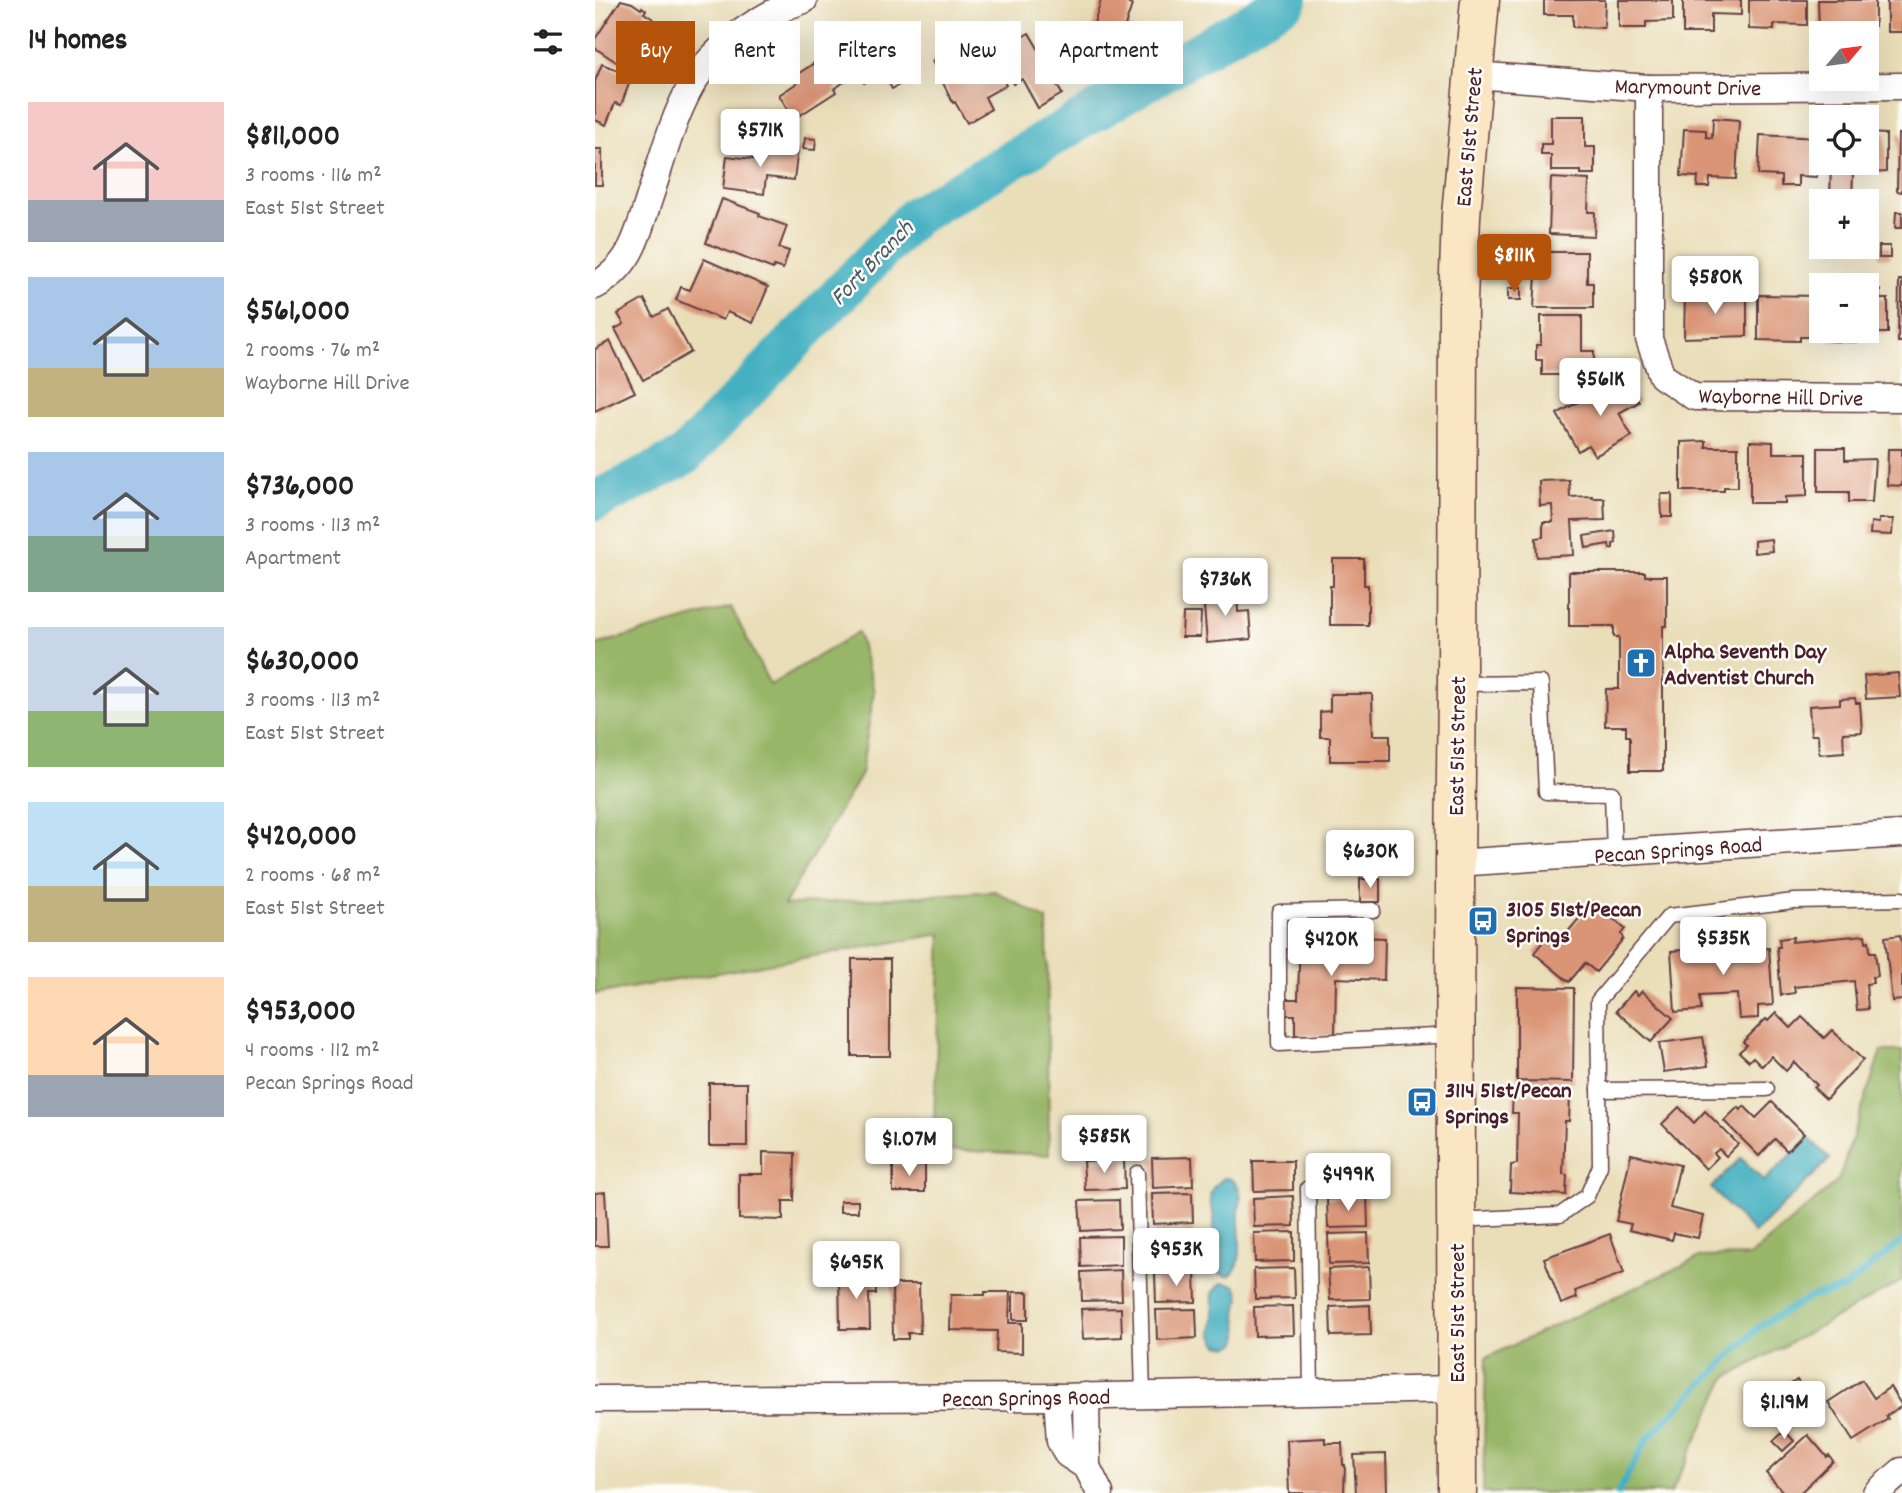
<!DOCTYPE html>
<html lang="en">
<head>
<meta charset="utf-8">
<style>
  :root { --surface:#fff; --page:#f6f6f6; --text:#222; --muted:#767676; --accent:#b45309 }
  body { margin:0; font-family:Dekko,sans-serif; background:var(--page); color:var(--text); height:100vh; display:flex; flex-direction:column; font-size:26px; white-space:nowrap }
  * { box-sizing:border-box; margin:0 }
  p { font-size:23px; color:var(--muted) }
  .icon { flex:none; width:38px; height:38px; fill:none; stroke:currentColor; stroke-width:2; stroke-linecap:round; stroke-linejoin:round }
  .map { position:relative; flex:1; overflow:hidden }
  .details { display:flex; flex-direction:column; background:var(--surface); width:595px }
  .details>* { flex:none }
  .banner { position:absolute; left:21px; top:21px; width:665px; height:63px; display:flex; gap:14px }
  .needle { width:46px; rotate:61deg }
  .tools { position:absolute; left:1214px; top:21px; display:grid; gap:14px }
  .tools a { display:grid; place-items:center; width:70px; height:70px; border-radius:0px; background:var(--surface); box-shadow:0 7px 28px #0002; font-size:35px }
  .price { position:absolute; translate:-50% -60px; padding:0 16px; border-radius:7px; background:#fff; color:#222; font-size:23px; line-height:46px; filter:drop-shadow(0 2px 4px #0008) }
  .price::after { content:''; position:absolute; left:50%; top:42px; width:21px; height:16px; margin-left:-10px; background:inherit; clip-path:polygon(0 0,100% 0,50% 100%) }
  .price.selected { background:var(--accent); color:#fff }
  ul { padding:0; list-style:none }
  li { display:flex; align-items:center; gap:21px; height:175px; padding:0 28px }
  li span { display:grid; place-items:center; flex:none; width:196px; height:140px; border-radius:0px; color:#555 }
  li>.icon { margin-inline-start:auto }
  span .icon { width:84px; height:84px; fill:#fffc; stroke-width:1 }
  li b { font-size:30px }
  h2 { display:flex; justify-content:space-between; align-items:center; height:84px; padding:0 28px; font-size:30px }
  .pill { padding:0 24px; border-radius:0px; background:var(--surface); box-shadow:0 7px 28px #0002; font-size:24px; line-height:63px }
  .pill.selected { background:var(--accent); color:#fff }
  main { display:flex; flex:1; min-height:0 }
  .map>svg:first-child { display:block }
  .forest { fill:#98b668; stroke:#716a4a; stroke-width:2 }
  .water { fill:#44b0c1; stroke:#476876; stroke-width:2 }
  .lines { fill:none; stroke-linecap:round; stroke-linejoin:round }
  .stream { stroke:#44b0c1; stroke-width:7 }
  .river { stroke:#44b0c1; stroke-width:40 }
  .building { fill:#da9476 }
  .service-casing { stroke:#623c40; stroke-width:17 }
  .minor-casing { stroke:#623c40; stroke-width:29 }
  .secondary-casing { stroke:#623c40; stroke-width:41 }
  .service { stroke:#fff; stroke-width:14 }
  .minor { stroke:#fff; stroke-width:26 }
  .secondary { stroke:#fbe6c4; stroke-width:38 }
  .labels { text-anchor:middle; stroke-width:5; stroke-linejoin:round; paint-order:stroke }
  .street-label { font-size:23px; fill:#4a1f2b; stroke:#fdfcf7 }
  .poi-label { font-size:23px; font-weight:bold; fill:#4a1f2b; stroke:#fdfcf7; text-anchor:start }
  .water-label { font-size:24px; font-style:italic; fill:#485967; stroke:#fdfcf7 }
</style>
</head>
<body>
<main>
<section class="details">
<h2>14 homes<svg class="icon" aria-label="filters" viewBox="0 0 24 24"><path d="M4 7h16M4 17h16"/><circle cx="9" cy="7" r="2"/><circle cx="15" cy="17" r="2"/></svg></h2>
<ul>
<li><span style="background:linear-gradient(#f6c9c9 70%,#9aa5b1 0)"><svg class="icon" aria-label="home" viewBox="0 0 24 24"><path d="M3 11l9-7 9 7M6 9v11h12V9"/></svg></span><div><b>$811,000</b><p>3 rooms · 116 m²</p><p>East 51st Street</p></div></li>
<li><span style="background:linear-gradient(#a9c7e8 65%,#c2b280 0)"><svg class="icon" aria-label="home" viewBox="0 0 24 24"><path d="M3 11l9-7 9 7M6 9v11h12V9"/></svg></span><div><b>$561,000</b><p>2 rooms · 76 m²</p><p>Wayborne Hill Drive</p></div></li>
<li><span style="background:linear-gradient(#a9c7e8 60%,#7fa58c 0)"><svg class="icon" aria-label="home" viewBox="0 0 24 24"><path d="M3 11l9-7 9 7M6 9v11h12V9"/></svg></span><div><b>$736,000</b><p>3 rooms · 113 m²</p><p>Apartment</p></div></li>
<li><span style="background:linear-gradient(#c9d6e8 60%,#8fb573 0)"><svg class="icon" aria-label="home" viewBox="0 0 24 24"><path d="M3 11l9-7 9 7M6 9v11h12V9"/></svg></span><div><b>$630,000</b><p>3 rooms · 113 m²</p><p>East 51st Street</p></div></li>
<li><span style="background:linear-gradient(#bfe0f5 60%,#c2b280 0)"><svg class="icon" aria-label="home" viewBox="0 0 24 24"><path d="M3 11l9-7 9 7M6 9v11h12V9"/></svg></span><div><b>$420,000</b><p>2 rooms · 68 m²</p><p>East 51st Street</p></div></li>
<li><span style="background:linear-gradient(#ffd9b3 70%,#9aa5b1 0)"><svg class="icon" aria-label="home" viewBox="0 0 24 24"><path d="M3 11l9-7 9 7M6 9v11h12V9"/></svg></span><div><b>$953,000</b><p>4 rooms · 112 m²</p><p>Pecan Springs Road</p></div></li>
</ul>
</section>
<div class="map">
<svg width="1307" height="1493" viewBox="0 0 1307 1493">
  <rect width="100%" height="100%" fill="#fdfcf7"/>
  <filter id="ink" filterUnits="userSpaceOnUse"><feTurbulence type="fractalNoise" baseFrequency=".0143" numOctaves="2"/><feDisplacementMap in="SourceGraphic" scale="14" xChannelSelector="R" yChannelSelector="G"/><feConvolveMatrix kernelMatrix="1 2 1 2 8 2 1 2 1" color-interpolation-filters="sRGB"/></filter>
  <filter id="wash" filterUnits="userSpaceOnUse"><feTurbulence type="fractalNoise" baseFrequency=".00686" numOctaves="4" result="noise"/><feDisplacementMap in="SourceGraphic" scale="28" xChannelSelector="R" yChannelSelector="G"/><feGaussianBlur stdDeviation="1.57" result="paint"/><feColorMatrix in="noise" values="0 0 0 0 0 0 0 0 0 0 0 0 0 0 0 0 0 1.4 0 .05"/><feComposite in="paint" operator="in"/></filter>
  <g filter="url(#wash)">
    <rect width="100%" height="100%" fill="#eadeb9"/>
    <!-- forest -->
    <g class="forest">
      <polygon points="136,607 175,685 263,632 279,691 266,774 189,905 400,891 452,920 454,1155 338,1149 346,934 0,994 0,645"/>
      <polygon points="1286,1051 1307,1051 1307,1281 1131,1378 1076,1493 888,1493 891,1358 1105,1257 1155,1256 1243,1181"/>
    </g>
    <!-- water -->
    <g class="water">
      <polygon points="1214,1138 1235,1159 1159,1233 1116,1188 1146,1158 1169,1181"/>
      <path d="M629,1178L636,1179C640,1182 644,1186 645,1192C647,1201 643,1210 644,1219C644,1236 650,1266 634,1276C602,1272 622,1236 619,1218C618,1208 612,1200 617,1190C619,1185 625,1182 629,1178Z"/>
      <path d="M627,1283L637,1284L642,1287C648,1301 642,1304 642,1316C643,1328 647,1335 640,1345L633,1347L624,1345L617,1334C617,1328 619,1321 619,1315C620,1300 611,1295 627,1283Z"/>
    </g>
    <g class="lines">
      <!-- stream -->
      <polyline class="stream" points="1023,1493 1052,1439 1165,1326 1215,1297 1248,1289 1307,1241"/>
      <!-- river -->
      <polyline class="river" points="0,501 88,457 320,216 693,0"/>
    </g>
    <g id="blocks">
      <!-- building -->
      <g class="building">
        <polygon points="26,0 37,3 46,9 47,7 51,10 49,13 66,24 50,48 39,41 37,45 48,52 35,71 0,48 0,39"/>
        <polygon points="506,0 535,0 534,4 537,5 530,26 553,34 547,53 495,37"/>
        <polygon points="949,0 1010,0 1009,28 978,27 978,15 949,15"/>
        <polygon points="1024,0 1078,0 1078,21 1051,22 1051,28 1024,28"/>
        <polygon points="1088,0 1146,0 1146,15 1116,14 1116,33 1088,33"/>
        <polygon points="1154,0 1212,0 1212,25 1179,24 1179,30 1154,29"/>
        <polygon points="1223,0 1280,0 1280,26 1260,26 1260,30 1224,30"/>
        <rect x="1292" y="0" width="15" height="32"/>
        <polygon points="300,28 316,57 302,65 311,81 297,89 288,73 269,83 253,55"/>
        <polygon points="434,33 448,57 469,45 483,70 461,83 467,94 443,108 427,79 418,84 414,76 422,71 408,48"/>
        <polygon points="362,47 375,71 397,59 411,85 390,97 396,109 372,123 360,102 358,103 337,61"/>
        <polygon points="235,53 252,80 239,89 241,92 199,119 184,95 202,83 198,77"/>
        <polygon points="7,64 37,76 26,105 20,103 11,125 0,120 0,81"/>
        <polygon points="956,116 990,116 990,147 1000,147 1000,174 986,174 986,171 956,171 956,155 946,155 946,144 956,144"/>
        <polygon points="1118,118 1144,120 1141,179 1115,178 1114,187 1102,187 1103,177 1086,176 1089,129 1111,130 1111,137 1117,138"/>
        <polygon points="1272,133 1291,134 1291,172 1258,174 1257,201 1235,201 1236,163 1272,163"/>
        <polygon points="1303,134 1307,134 1307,192 1302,191"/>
        <polygon points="1165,135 1224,138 1222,177 1203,176 1203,186 1186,186 1186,176 1163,175"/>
        <polygon points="210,138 221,139 220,150 208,149"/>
        <polygon points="167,143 203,148 199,180 171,177 169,194 128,189 132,156 165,160"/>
        <rect x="0" y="149" width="7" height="36"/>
        <polygon points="956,178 994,180 993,212 1000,212 999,236 954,234"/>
        <polygon points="127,199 165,213 164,216 192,226 184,248 194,251 188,269 179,266 178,269 111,243"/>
        <polygon points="1301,212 1307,212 1307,228 1300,228"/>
        <rect x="1284" y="246" width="11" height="12"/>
        <polygon points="951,252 992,252 992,283 998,283 998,308 939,308 942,258 951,259"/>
        <polygon points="109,259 173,287 158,323 132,312 128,320 81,300 86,287 95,290"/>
        <polygon points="1304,280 1307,280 1307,342 1303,342"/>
        <rect x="913" y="288" width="13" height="12"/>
        <polygon points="1272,290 1285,290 1285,299 1293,299 1293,333 1272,333"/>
        <polygon points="1090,294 1152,295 1152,336 1089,338"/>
        <polygon points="1163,295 1225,296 1225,337 1205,337 1205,341 1163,340"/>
        <polygon points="49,299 59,317 73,309 96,352 48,380 20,329 29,324 23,314"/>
        <polygon points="946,316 987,316 987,351 999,351 999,375 947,375 947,360 941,360 941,345 946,345"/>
        <polygon points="1235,331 1264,331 1264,342 1235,341"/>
        <polygon points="15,341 40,392 0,411 0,349"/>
        <polygon points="1029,376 1044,402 1024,413 1037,436 1000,456 993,445 983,451 962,414"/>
        <polygon points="1111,441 1111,447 1143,447 1143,487 1129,487 1129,491 1086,491 1086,442"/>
        <polygon points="1155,441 1178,442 1178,453 1212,453 1212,496 1190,497 1190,503 1155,503"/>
        <polygon points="1223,448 1250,448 1250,460 1280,459 1277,502 1254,502 1254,492 1223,492"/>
        <polygon points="1293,449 1307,449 1307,486 1292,485"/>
        <polygon points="974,480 975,497 997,496 997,498 1009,498 1010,520 977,521 979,555 942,557 941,538 948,537 948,522 958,522 957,505 945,506 944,481"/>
        <polygon points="1066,494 1077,494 1077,517 1067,517"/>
        <polygon points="1284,519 1298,519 1297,535 1275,534 1276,522 1284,523"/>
        <polygon points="1020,531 1021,543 1018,544 1018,548 1015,549 1014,544 991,548 989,536"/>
        <polygon points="1176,539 1177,551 1159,553 1159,541"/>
        <polygon points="738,559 769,559 769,585 773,585 773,625 735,625 735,586 738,586"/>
        <polygon points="974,572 1050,572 1050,576 1072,576 1072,626 1068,626 1068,771 1035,771 1035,736 1031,736 1031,726 1010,726 1011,689 1024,689 1024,637 1019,637 1019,626 974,626"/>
        <polygon points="642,591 643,612 654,611 656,639 612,643 608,594"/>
        <polygon points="588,613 606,613 605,637 587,637"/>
        <polygon points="1303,673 1305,697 1271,699 1269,676"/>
        <polygon points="735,694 777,694 778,735 795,735 795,761 735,761 735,737 725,737 725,712 735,711"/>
        <polygon points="1260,698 1261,703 1265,703 1267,732 1248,733 1249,752 1224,754 1223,735 1216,735 1214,706 1245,704 1245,699"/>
        <rect x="765" y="879" width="20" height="23"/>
        <polygon points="998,902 1030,929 1026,934 1028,939 1001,972 990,963 974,982 939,953 955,933 965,941"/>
        <polygon points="705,935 790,938 789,980 741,978 740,1036 700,1035 700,1015 690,1015 690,999 703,999"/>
        <polygon points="1270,935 1271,942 1274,941 1275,952 1280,952 1283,976 1277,977 1278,983 1271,984 1273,1009 1262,1010 1259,981 1199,987 1200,993 1186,995 1182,947 1185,947 1184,939 1198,937 1197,942"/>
        <polygon points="1305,935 1307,942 1307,1000 1297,1001 1290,937"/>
        <polygon points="1142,941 1143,950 1174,948 1178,1005 1163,1006 1163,1018 1144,1019 1142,994 1105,996 1106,1010 1080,1012 1076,951 1123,947 1123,942"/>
        <rect x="257" y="959" width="38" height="97"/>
        <polygon points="922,987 979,988 978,1082 922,1081"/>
        <polygon points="1039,991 1043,995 1047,991 1078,1018 1056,1042 1021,1011"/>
        <polygon points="1181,1013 1196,1028 1207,1017 1229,1038 1237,1030 1268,1060 1231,1099 1219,1088 1222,1085 1199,1062 1191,1071 1176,1056 1167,1066 1158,1057 1154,1061 1144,1052 1152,1045 1148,1042 1171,1019 1173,1021"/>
        <polygon points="1108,1037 1113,1066 1069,1072 1064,1043"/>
        <rect x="114" y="1083" width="38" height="63"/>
        <polygon points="918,1092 975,1095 974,1121 970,1121 968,1174 972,1175 971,1195 915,1192 916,1165 922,1164 923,1113 917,1113"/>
        <polygon points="1177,1102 1209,1134 1192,1151 1180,1139 1164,1156 1129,1121 1143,1107 1146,1110 1149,1106 1161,1118"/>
        <polygon points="1084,1107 1099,1123 1110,1111 1143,1144 1131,1156 1124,1149 1119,1153 1123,1157 1111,1169 1067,1124"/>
        <polygon points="168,1152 200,1153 199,1201 188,1201 188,1220 144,1219 144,1174 168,1174"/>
        <polygon points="1036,1154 1085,1165 1075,1208 1108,1216 1103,1238 1079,1233 1077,1240 1034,1230 1036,1224 1021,1221"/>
        <polygon points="597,1157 598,1186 558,1188 557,1158"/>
        <polygon points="529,1159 530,1189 490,1190 488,1161"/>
        <polygon points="772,1160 773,1190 733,1191 732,1162"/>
        <polygon points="658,1161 698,1161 698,1190 659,1191"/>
        <rect x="298" y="1165" width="32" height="27"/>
        <polygon points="10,1192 13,1246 0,1246 0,1193"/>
        <polygon points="597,1193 598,1222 558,1224 557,1194"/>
        <polygon points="698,1196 699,1226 659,1227 658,1198"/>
        <polygon points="772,1197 773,1227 733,1228 732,1199"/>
        <polygon points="524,1200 525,1229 486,1231 484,1201"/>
        <rect x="245" y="1201" width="18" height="11"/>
        <polygon points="598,1230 599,1259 559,1261 558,1231"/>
        <polygon points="699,1232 699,1261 660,1262 659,1233"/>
        <polygon points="773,1233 774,1263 734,1264 733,1234"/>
        <polygon points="1015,1234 1029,1273 980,1291 982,1298 966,1304 949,1258"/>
        <polygon points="526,1236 526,1265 486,1267 485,1237"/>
        <polygon points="774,1267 775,1299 735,1300 733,1269"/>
        <polygon points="699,1268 700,1298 660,1299 659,1269"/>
        <polygon points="526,1270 527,1300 487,1301 486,1272"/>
        <polygon points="600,1272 601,1302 561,1303 560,1274"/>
        <polygon points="244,1275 280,1275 281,1294 274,1294 275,1329 245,1329"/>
        <polygon points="297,1284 324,1284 325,1333 313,1333 313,1339 298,1339"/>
        <polygon points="390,1292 415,1292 414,1323 427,1323 427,1353 401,1352 402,1331 355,1330 356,1295 390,1295"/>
        <rect x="418" y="1292" width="15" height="28"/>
        <polygon points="775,1305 776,1335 736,1336 735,1307"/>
        <polygon points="698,1306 699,1335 660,1336 659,1307"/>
        <polygon points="526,1308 527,1337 488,1339 486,1309"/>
        <polygon points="601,1309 602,1338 562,1340 561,1310"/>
        <polygon points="1202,1380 1215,1400 1195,1414 1182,1394"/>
        <polygon points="1267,1380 1279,1398 1295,1387 1307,1406 1291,1416 1293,1419 1258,1441 1233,1402"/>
        <polygon points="1190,1431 1199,1441 1188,1451 1178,1441"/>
        <polygon points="1213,1435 1232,1457 1234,1455 1238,1461 1205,1493 1189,1493 1171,1473"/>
        <polygon points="730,1438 730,1443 747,1443 748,1465 750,1465 749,1493 694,1493 692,1440"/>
        <polygon points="791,1454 792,1493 761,1493 759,1455"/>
      </g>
    </g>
  </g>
  <g filter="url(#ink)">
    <use href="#blocks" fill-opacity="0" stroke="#623c40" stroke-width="2"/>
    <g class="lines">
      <!-- service casing -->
      <g class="service-casing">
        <g id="service">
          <polyline points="864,684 946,683 951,792 1017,793 1019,854"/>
          <polyline points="778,910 684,912 684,1044 859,1035"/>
          <polyline points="1004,1090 1172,1089"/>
          <polyline points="542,1173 548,1396"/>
          <polyline points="713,1188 716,1393"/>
          <polyline points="861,1220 965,1215 992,1196 1005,1166 1003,1001 1074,916 1199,901 1307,899"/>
        </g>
      </g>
      <!-- minor casing -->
      <g class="minor-casing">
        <g id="minor">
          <polyline points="879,75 1054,88 1307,86"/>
          <polyline points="1054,88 1054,339 1067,376 1099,397 1307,398"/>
          <path d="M0,286C35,266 42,238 53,202C66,164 76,122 96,86C118,47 167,13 209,0"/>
          <polyline points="860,863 1307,834"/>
          <polyline points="462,1397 465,1441 472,1454 492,1467 491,1396"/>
          <polyline points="0,1399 462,1397 861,1389"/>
          <polyline points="492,1467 505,1493"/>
          <polyline points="1281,1493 1307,1471"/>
        </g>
      </g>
      <!-- secondary casing -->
      <g class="secondary-casing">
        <polyline id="secondary" points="862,1493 860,863 862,684 863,302 866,216 885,0"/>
      </g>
      <!-- service -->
      <use href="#service" class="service"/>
      <!-- minor -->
      <use href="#minor" class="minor"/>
      <!-- secondary -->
      <use href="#secondary" class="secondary"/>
    </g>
  </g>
  <!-- icons -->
  <defs>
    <g id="church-square" transform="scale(1.575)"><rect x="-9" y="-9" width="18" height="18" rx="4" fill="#1f6fb2" stroke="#fdfcf7"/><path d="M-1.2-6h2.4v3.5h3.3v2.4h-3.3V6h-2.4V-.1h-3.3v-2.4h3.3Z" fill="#fff"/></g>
    <g id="bus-square" transform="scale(1.575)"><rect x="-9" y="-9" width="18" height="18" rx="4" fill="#1f6fb2" stroke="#fdfcf7"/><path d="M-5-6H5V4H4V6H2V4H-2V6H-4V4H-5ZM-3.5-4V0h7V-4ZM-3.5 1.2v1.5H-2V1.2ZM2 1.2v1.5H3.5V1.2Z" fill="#fff"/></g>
  </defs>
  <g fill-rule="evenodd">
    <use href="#church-square" x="1046" y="663"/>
    <use href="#bus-square" x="888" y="921"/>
    <use href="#bus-square" x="827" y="1102"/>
  </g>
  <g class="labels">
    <!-- street labels -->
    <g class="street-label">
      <text transform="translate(1093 86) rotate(1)" y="8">Marymount Drive</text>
      <text transform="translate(873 137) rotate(-85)" y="8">East 51st Street</text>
      <text transform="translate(1186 396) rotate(1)" y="8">Wayborne Hill Drive</text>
      <text transform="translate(861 746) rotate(-89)" y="8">East 51st Street</text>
      <text transform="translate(1083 849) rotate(-4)" y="8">Pecan Springs Road</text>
      <text transform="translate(861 1313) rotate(-90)" y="8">East 51st Street</text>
      <text transform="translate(431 1397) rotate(-1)" y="8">Pecan Springs Road</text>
    </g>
    <!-- poi labels -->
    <g class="poi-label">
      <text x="1069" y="658">Alpha Seventh Day<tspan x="1069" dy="26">Adventist Church</tspan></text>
      <text x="911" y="916">3105 51st/Pecan<tspan x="911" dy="26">Springs</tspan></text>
      <text x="850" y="1097">3114 51st/Pecan<tspan x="850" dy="26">Springs</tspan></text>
    </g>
    <!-- water labels -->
    <g class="water-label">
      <text transform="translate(276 262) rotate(-46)" y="8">Fort Branch</text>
    </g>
  </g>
</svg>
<div class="tools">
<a><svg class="needle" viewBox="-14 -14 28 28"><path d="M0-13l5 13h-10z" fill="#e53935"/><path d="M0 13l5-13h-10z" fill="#767676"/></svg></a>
<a><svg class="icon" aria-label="locate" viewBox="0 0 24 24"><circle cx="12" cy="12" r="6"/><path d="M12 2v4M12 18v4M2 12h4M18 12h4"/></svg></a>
<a>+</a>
<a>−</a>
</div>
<b class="price" style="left:165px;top:169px">$571K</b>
<b class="price selected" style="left:919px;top:294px">$811K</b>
<b class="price" style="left:1120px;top:316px">$580K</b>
<b class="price" style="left:1005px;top:418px">$561K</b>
<b class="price" style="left:630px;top:618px">$736K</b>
<b class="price" style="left:775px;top:890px">$630K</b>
<b class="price" style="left:1128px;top:977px">$535K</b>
<b class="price" style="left:736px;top:978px">$420K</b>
<b class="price" style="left:509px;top:1175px">$585K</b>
<b class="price" style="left:314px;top:1178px">$1.07M</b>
<b class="price" style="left:753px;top:1213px">$499K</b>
<b class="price" style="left:581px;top:1288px">$953K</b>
<b class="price" style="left:261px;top:1301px">$695K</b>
<b class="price" style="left:1189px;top:1441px">$1.19M</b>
<div class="banner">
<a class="pill selected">Buy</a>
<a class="pill">Rent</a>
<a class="pill">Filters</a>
<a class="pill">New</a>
<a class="pill">Apartment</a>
</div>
</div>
</main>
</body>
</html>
